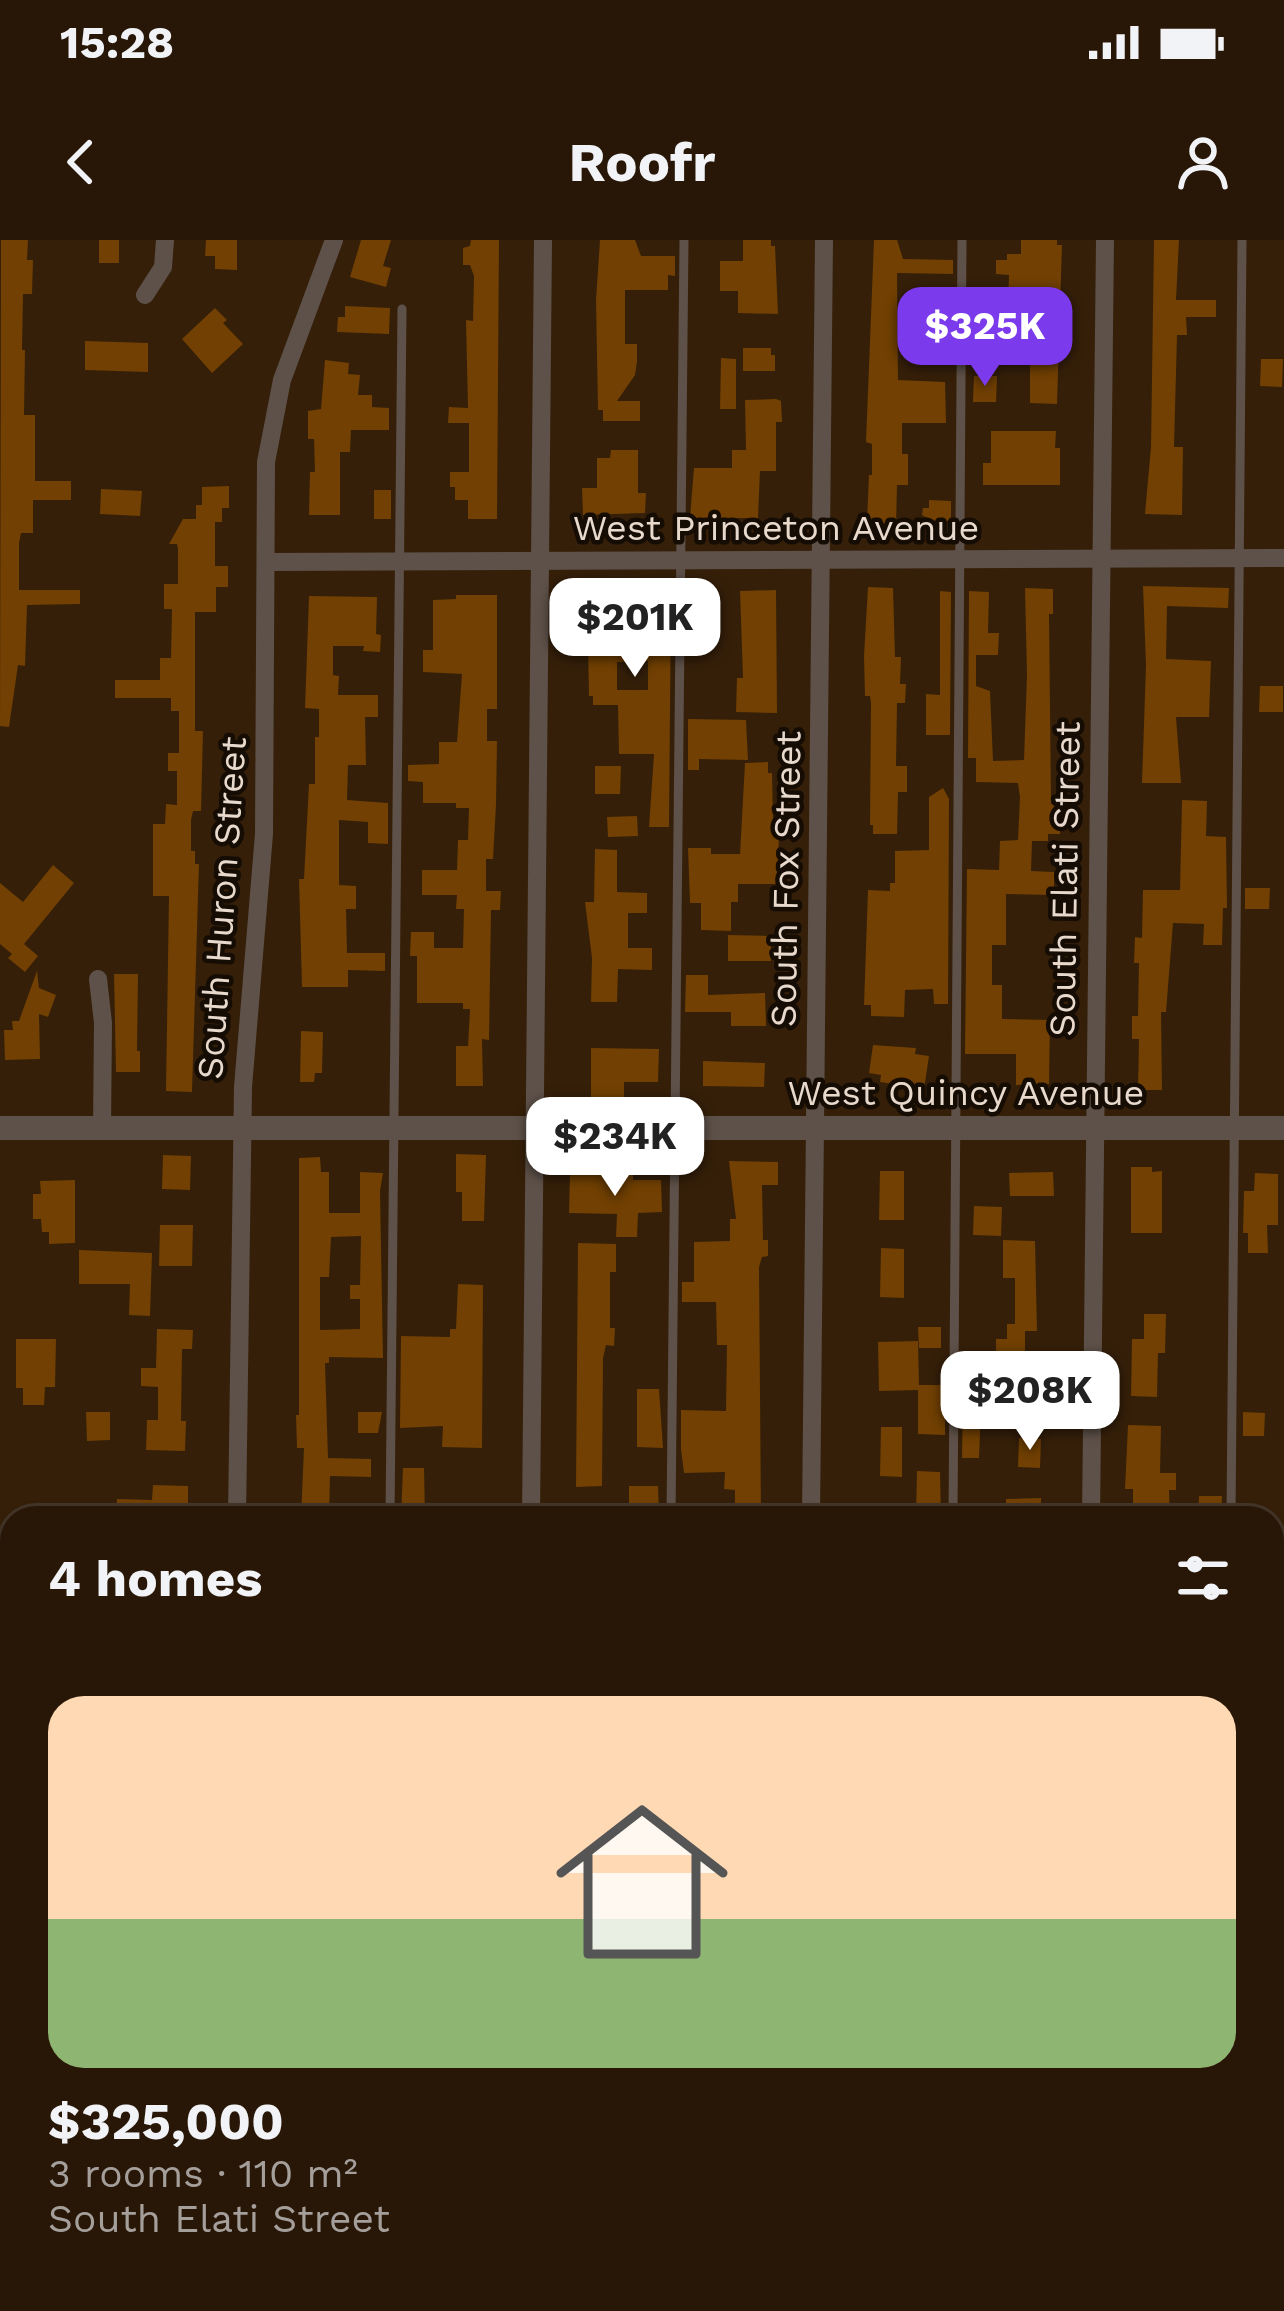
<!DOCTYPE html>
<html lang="en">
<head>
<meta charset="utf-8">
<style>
  :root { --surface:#281707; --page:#342415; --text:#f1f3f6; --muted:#a59f9b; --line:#443628; --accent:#7c3aed }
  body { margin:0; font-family:"Work Sans",sans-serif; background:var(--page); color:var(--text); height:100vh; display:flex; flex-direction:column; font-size:45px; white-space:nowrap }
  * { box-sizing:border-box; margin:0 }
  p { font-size:39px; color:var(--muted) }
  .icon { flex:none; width:66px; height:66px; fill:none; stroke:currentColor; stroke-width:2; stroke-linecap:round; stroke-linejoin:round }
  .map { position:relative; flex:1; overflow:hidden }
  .panel { position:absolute; left:0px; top:1266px; width:1284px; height:807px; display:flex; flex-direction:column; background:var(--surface); border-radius:36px 36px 0 0; box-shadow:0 3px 9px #0004,0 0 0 3px var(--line) }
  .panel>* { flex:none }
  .price { position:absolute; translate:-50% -102px; padding:0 27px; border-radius:24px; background:#fff; color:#222; font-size:39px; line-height:78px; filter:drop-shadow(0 3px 6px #0008) }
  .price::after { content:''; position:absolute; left:50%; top:72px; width:36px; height:27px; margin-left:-18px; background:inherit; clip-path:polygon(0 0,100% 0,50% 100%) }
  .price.on { background:var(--accent); color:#fff }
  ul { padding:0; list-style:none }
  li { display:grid; align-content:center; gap:24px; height:636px; padding:0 48px }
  li span { display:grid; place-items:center; height:372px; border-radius:36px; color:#555 }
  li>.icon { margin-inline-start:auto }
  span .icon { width:216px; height:216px; fill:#fffc; stroke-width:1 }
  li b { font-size:51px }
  h2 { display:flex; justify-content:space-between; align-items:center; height:144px; padding:0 48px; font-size:51px }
  .status { display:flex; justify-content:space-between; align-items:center; height:84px; padding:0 60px; background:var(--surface); direction:ltr }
  .status svg { height:33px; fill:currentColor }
  header { display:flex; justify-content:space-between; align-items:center; height:156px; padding:0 48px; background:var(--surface); font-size:54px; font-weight:700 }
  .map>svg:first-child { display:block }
  .green { fill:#3e5315 }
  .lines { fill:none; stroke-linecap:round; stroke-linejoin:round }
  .stream { stroke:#5b7276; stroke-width:6 }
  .building { fill:#714002; fill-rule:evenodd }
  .service { stroke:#5e5149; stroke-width:9 }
  .minor { stroke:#5e5149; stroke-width:18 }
  .tertiary { stroke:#5e5149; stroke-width:24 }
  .labels { text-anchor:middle; stroke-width:9; stroke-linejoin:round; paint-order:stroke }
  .street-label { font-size:36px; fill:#e8d9cd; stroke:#150c04 }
</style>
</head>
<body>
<div class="status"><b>15:28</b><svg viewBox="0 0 49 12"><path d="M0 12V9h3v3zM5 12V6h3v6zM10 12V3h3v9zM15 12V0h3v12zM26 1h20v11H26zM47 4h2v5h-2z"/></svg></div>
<header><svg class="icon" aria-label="back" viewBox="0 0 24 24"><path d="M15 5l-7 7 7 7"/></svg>Roofr<svg class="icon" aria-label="person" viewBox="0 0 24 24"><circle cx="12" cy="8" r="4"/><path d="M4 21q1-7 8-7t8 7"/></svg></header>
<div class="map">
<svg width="1284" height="2071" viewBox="0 0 1284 2071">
  <rect width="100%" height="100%" fill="#351f09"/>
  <!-- green -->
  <g class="green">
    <polygon points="4,1376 12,1381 12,1822 0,1778 0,1381"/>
    <rect x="819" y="2061" width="279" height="10"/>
  </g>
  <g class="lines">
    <!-- stream -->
    <polyline class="stream" points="844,2061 862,2071"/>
  </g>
  <!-- building -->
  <g class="building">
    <polygon points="1,0 28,0 27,20 33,20 32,54 23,54 22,110 25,110 24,175 35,175 35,241 71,241 71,260 33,260 33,293 21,293 19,303 19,350 80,350 80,364 27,365 25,426 18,425 9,487 0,486"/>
    <rect x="99" y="0" width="20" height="23"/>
    <polygon points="206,0 237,0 237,30 215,29 215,16 205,16"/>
    <polygon points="361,0 391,0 383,26 391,28 386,47 350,37"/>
    <polygon points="471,0 499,0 497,279 468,279 468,260 455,260 455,247 450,247 450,232 469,232 469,183 448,183 449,167 468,168 466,80 473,81 474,36 470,25 463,25 463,8 470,6"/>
    <polygon points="600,0 635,0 641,16 675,16 675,36 668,35 668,50 625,50 625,104 637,104 637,121 635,135 617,161 640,161 640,181 603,181 603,170 598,170 596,60"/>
    <polygon points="743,0 771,0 771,6 775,6 778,74 738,73 738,51 720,51 720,21 743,21"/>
    <polygon points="874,0 897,0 903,19 953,20 953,34 897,33 898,140 945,142 946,183 902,183 902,214 908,214 908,245 897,245 896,287 875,287 872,281 867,281 869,235 872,235 872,204 866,202"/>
    <polygon points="1021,0 1057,0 1057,5 1062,5 1057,164 1030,163 1030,121 1006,121 1009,35 996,34 996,20 1007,20 1007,14 1021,14"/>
    <polygon points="1154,0 1179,0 1176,60 1216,60 1216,77 1186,77 1187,95 1177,95 1174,207 1183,207 1182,275 1145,274 1151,207"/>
    <polygon points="345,66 390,68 389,94 337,92 338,77 345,77"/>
    <polygon points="215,68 227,80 223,83 243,104 212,133 182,99"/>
    <polygon points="85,101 148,103 148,132 85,130"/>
    <polygon points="743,108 771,108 771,115 775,115 775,131 743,131"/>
    <polygon points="721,118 736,119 736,169 720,169"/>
    <polygon points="1261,119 1283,119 1282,147 1260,146"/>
    <polygon points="325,120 349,123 348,134 360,135 358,155 372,155 372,167 389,168 389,190 351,190 350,212 340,212 340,275 309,275 310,232 315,232 314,199 308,199 308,171 321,169"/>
    <polygon points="974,136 997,136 996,162 973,162"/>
    <polygon points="776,159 781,161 782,182 776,182 776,231 760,231 758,278 690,278 694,228 732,228 732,210 746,210 745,160"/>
    <polygon points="991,191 1056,191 1055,208 1060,208 1060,245 983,245 983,223 991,223"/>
    <polygon points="611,210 638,210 638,253 646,253 645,273 583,275 582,248 597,248 597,218 610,218"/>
    <polygon points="229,246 229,268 222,268 222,282 215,282 215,326 228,326 228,347 216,347 216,372 195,372 195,491 203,491 201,571 193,571 191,580 191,611 195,611 195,624 199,624 192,852 166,851 169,656 153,656 153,584 165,584 166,564 177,565 177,531 168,531 168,513 179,513 179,471 171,471 171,458 115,458 115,440 160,440 160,418 171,418 172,369 164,369 164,344 178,344 178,309 177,304 169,304 183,279 196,279 196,265 202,265 202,247"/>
    <polygon points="101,249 142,251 140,276 100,274"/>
    <rect x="374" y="250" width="17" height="29"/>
    <polygon points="929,260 951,261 951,281 933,281 922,275 923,268 929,268"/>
    <polygon points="1143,346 1229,348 1228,368 1167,366 1166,419 1211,421 1209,477 1176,477 1181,543 1142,543 1146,425"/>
    <path d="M588,347L618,348L621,362L649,363V357H671L669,587H649L654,514H619L618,465H593V456H589L588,404H593ZM648,421V450H617V422Z"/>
    <polygon points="868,347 893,348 895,417 901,417 900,444 906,444 905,463 897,463 896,526 907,526 907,552 898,552 897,594 873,594 873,585 870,585 871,463 870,456 865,456 864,416"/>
    <polygon points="1025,348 1053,349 1053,374 1049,374 1051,564 1061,564 1060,594 1048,594 1048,601 1032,601 1031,631 1054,632 1054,655 1006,654 1006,705 992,705 992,745 1002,745 1002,779 1050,780 1049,844 1016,845 1016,814 965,814 967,629 999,630 1000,601 1018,600 1020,557 1018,543 976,542 976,518 968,518 969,351 989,352 988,393 999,393 998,415 976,415 976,446 990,451 993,521 1024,520 1027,435"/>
    <polygon points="776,350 777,473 736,472 737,438 743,438 740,351"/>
    <polygon points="940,351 951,352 950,495 926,495 926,454 940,455"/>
    <polygon points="456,355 497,355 497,469 487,469 487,501 497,501 496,565 493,619 486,619 486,651 501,651 500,670 491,670 489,800 482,799 483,846 456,846 456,806 468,806 470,769 463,769 463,763 417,763 417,716 410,716 411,692 434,692 434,708 463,708 464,669 456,669 457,655 422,655 422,630 457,630 458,600 468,600 469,568 456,568 456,563 423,563 423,542 408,541 408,525 439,524 439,502 457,502 462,434 423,432 423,410 433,410 433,360 456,359"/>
    <polygon points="309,356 377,357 376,394 381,395 380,412 363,411 364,406 333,406 333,435 339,436 338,455 378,455 378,477 365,477 366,525 348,525 347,560 388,563 388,604 368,603 368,582 339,580 339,645 356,646 356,669 346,669 347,713 385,713 385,731 348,730 348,747 302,747 299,639 304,639 309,544 315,544 315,497 319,497 319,469 305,468"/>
    <polygon points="1260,446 1283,446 1283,472 1259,472"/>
    <polygon points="688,479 746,480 748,520 699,519 699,530 688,530"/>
    <polygon points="768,522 768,533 772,533 773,579 780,585 776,644 738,644 738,662 731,662 731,691 701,690 701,663 690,663 688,608 711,608 711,614 740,614 745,523"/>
    <polygon points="595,526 621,526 620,554 595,554"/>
    <polygon points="943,548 949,559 948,764 934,764 933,749 905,750 904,777 871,776 871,765 864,765 868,650 890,651 890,643 895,643 895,611 929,610 929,557"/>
    <polygon points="1182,560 1207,561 1206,596 1226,597 1227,668 1223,668 1222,705 1203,705 1204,684 1173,683 1166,772 1161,772 1162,850 1138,850 1139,799 1132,799 1132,776 1138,776 1139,723 1134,723 1135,697 1142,698 1143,650 1180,650"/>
    <polygon points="637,576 638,596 608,597 607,577"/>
    <polygon points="595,609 617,610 617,652 647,653 647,673 628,673 628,708 652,708 652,730 618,729 617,762 591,762 592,718 585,662 594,662"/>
    <polygon points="53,625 74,643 24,704 38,716 25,732 8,718 12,714 0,704 0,643 23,662"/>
    <polygon points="1245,648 1270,648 1269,669 1245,669"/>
    <polygon points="728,695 771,696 771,721 728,721"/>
    <polygon points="37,731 39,748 56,755 48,777 39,774 40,819 5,820 4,790 13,790 12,781 19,781"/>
    <polygon points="114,734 138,734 137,811 140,811 140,832 116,832"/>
    <polygon points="686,735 708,735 708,755 765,753 766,786 731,786 731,772 685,772"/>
    <polygon points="301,791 323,792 322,833 315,833 314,842 300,842"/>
    <polygon points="873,805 916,808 915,814 929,816 924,849 880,842 881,835 869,833"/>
    <polygon points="591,808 659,809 658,842 624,842 624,858 591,857"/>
    <polygon points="703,821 765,823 764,847 703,846"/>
    <polygon points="456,914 486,915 484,981 462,981 462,952 456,952"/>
    <polygon points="163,915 191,916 190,950 162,949"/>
    <path d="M320,917L321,932H329V973H360V932L383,933L380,951L383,1118L329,1117V1123H325L328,1218L371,1219V1237L330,1236L329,1278H301L304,1208H297L296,1175H299V918ZM361,996L360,1045H350V1059H360V1089L320,1090V1037H329L331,997Z"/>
    <polygon points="729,921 778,922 778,945 762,945 763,1000 768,1000 768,1016 762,1017 759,1027 761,1278 735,1278 735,1250 724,1249 725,1232 684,1233 681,1209 681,1170 726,1171 727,1105 717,1105 716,1062 682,1062 682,1042 694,1042 694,1002 730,1001 730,979 736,979"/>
    <polygon points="1131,927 1152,927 1152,932 1162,931 1162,993 1131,993"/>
    <polygon points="880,931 904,931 904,980 879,980"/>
    <polygon points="1053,932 1054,956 1010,956 1009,933"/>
    <polygon points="1255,933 1278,934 1278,985 1267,985 1268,1013 1248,1013 1248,993 1243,993 1244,951 1254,951"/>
    <polygon points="570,934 633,935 633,940 661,940 662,972 638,973 637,997 616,997 617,974 569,973"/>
    <polygon points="75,940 75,1003 49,1004 49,992 42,992 41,979 33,979 33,954 41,954 40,941"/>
    <polygon points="974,966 1002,967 1001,996 973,995"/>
    <polygon points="160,985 193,985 192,1026 159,1026"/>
    <polygon points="1003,1000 1035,1001 1037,1091 1025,1091 1025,1130 1044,1129 1048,1157 1008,1158 1007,1120 996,1120 996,1099 1007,1099 1007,1084 1015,1084 1015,1038 1003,1038"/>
    <polygon points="578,1003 616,1004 616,1032 610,1032 610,1088 615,1088 614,1106 606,1105 603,1118 602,1246 576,1247"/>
    <polygon points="881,1008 904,1009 904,1058 880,1057"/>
    <polygon points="79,1010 152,1013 150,1076 129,1075 130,1044 79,1044"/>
    <polygon points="458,1044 483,1045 482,1208 442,1207 443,1186 400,1188 401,1096 450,1097 450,1089 456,1089"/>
    <polygon points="1144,1074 1166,1074 1165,1113 1158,1113 1157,1157 1131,1156 1132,1099 1144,1099"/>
    <polygon points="918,1087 941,1087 941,1108 919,1108"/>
    <polygon points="157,1089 193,1090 192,1109 182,1109 181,1181 186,1181 185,1211 146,1210 147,1180 158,1180 158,1147 141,1146 141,1128 156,1128"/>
    <polygon points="16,1099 56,1099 55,1147 45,1147 44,1165 23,1165 23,1148 16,1148"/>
    <polygon points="918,1101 919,1145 941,1145 941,1152 945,1152 945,1195 918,1194 918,1150 879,1151 878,1102"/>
    <polygon points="637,1149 659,1149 663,1208 637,1207"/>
    <polygon points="963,1151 986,1151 986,1168 981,1168 979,1218 962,1218"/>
    <polygon points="86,1172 110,1172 110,1200 87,1201"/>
    <polygon points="358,1172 382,1172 378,1193 358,1193"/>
    <polygon points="1243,1172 1265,1173 1264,1196 1243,1196"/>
    <polygon points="1128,1185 1161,1186 1160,1233 1176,1233 1176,1250 1169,1250 1170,1278 1133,1278 1133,1249 1125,1249"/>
    <polygon points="881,1187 902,1187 902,1237 880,1236"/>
    <polygon points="1019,1198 1041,1199 1040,1228 1018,1227"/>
    <polygon points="403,1228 424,1228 425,1278 401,1278"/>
    <polygon points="917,1231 940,1232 941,1278 916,1278"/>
    <polygon points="153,1245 188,1246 188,1278 116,1278 117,1259 152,1260"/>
    <polygon points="629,1246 658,1246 659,1275 629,1275"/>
    <polygon points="1199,1256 1222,1256 1221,1278 1198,1278"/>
    <polygon points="1041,1258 1041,1278 1006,1278 1006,1259"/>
  </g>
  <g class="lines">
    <!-- service -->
    <g class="service">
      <polyline points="390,1278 402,69"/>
      <polyline points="671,1278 684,0"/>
      <polyline points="953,1278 962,0"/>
      <polyline points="1231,1278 1242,0"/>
      <polyline points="379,2071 379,2061"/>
      <polyline points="664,2071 664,2061"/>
    </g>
    <!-- minor -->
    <g class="minor">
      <polyline points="145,55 163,27 165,0"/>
      <polyline points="267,322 1284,318"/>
      <polyline points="98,739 103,783 102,888"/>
      <polyline points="237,1278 243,847 264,594 266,222 282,140 334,0"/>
      <polyline points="531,1278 543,0"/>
      <polyline points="811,1278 824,0"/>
      <polyline points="1091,1278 1105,0"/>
      <polyline points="1272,1455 1284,1455"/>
      <polyline points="1272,2016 1284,2016"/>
      <polyline points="0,2021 12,2021"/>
      <polyline points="230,2071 230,2061"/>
      <polyline points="520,2071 520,2061"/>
      <polyline points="805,2071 805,2061"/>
    </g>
    <!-- tertiary -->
    <polyline class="tertiary" points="0,888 1284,888"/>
  </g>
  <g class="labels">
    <!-- street labels -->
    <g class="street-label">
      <text x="776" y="300">West Princeton Avenue</text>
      <text transform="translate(785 639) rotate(-89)" y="13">South Fox Street</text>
      <text transform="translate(1064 639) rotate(-89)" y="13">South Elati Street</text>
      <text transform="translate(221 668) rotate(-86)" y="13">South Huron Street</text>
      <text x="966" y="865">West Quincy Avenue</text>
    </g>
  </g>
</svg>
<b class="price on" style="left:985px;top:149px">$325K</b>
<b class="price" style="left:635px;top:440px">$201K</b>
<b class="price" style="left:615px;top:959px">$234K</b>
<b class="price" style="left:1030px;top:1213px">$208K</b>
<section class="panel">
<h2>4 homes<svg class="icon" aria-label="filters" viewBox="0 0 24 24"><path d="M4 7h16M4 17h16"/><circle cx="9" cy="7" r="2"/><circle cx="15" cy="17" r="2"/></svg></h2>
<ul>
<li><span style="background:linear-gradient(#ffd9b3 60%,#8fb573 0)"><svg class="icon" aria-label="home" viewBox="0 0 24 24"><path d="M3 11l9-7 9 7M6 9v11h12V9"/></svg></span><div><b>$325,000</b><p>3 rooms · 110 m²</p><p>South Elati Street</p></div></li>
</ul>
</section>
</div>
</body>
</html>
